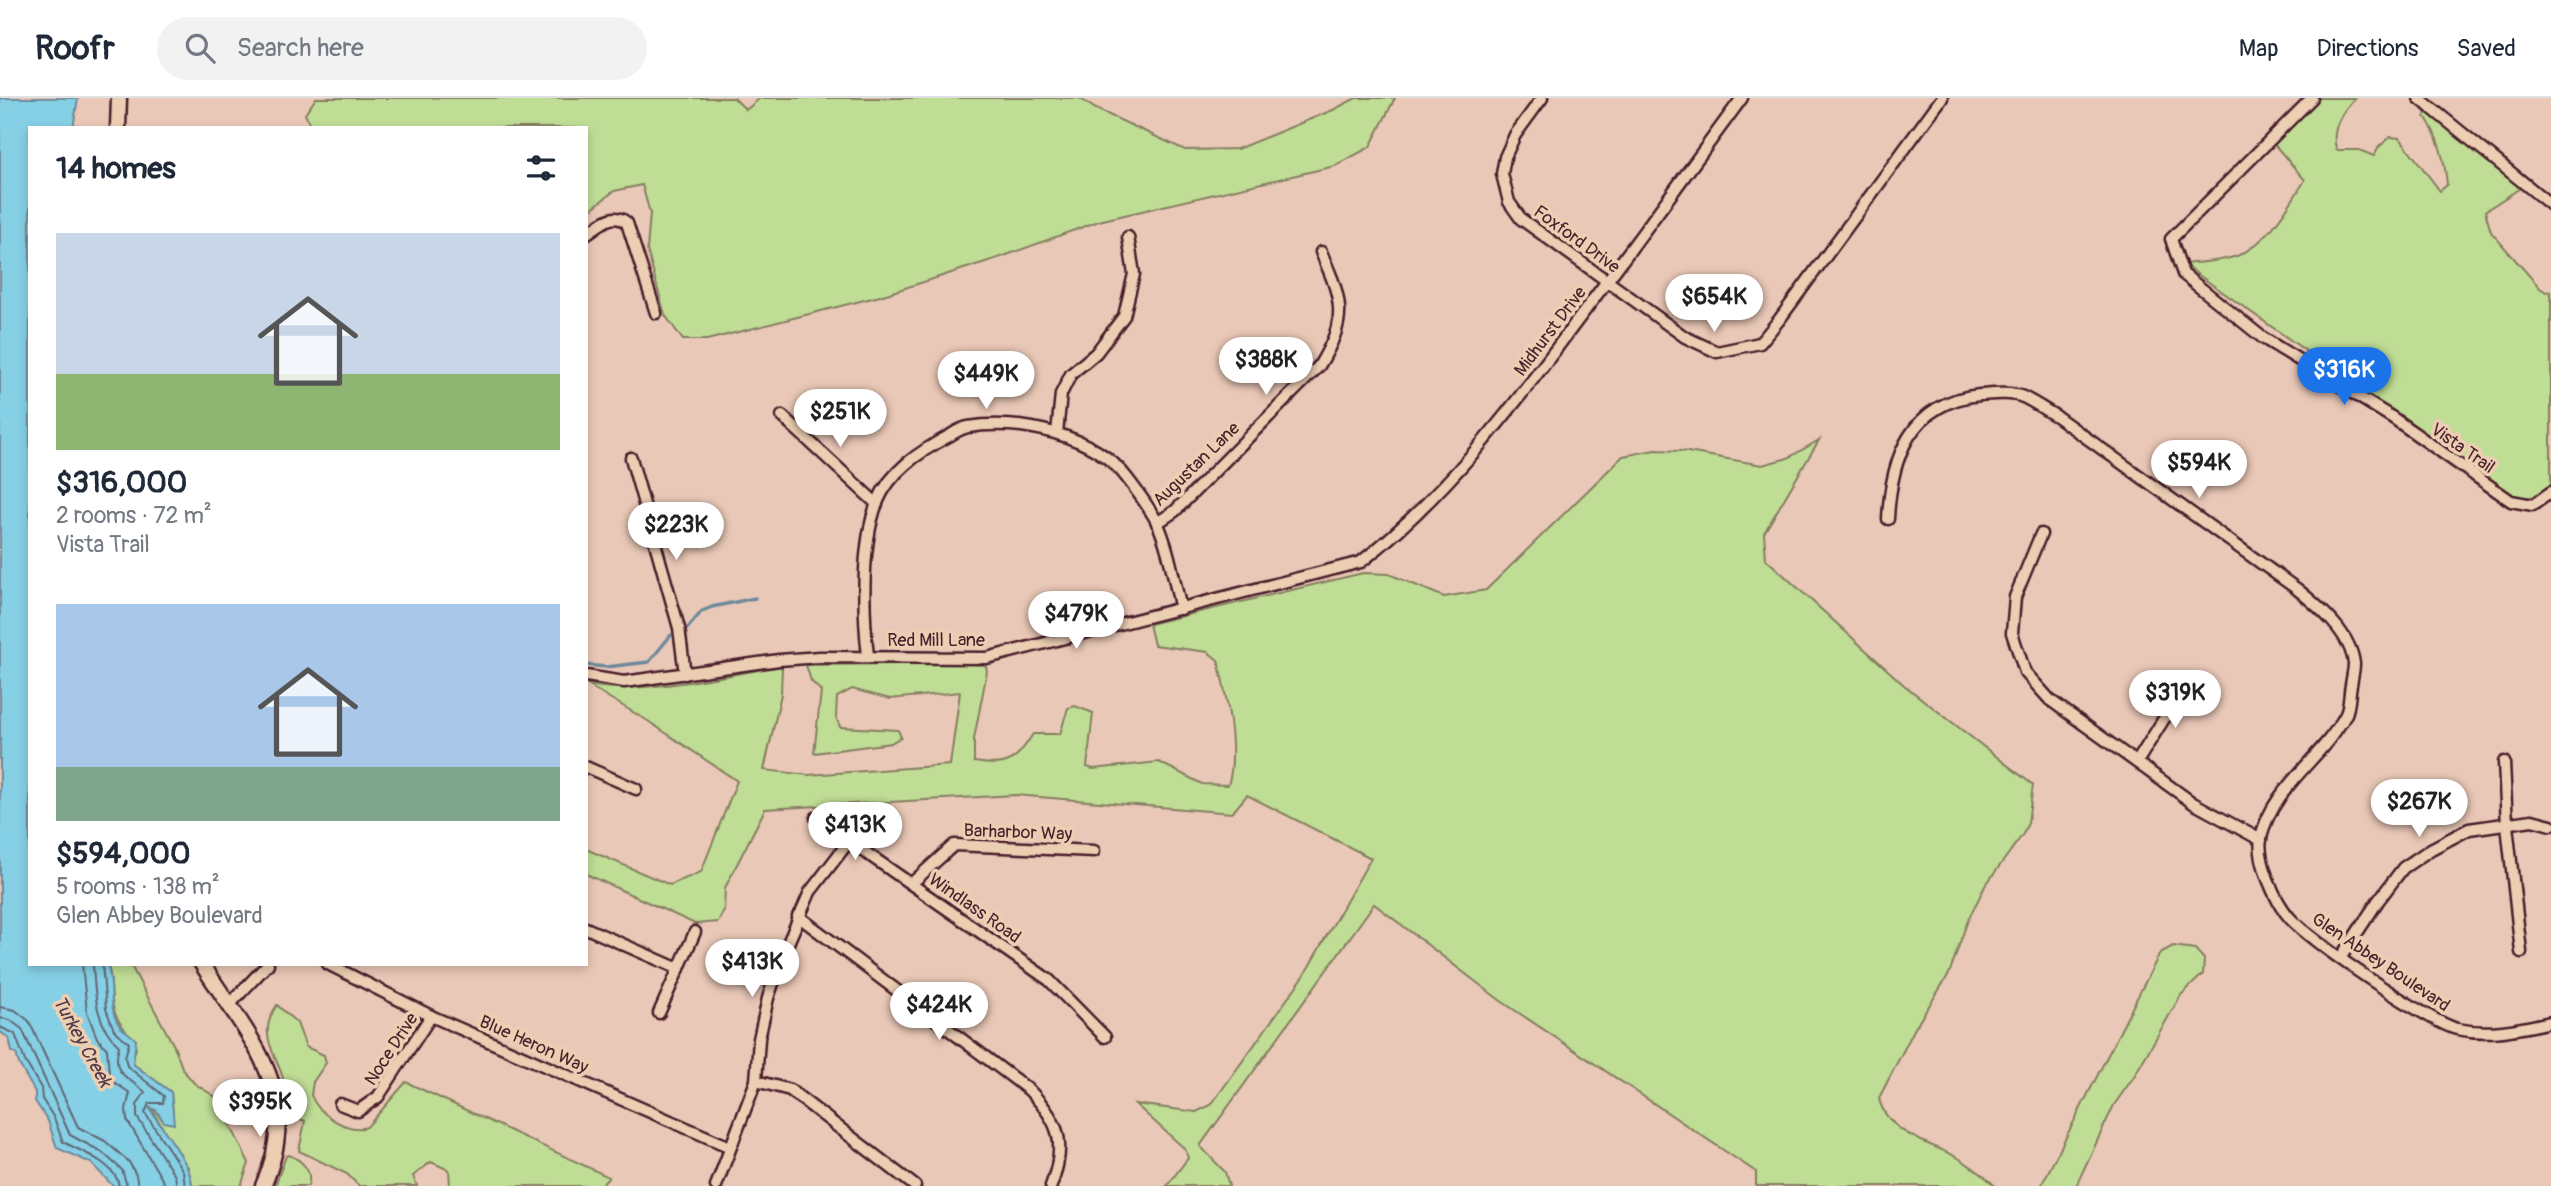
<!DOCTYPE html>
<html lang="en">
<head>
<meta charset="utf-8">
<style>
  :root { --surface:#fff; --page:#f2f2f3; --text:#1f2937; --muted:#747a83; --line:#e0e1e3; --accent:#1a73e8 }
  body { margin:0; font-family:Pangolin,sans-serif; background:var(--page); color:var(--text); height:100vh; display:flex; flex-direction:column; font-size:26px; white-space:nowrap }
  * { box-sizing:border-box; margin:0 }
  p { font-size:23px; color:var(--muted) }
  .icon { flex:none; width:38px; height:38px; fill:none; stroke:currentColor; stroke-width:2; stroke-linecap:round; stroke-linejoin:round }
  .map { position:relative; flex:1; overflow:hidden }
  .sheet { position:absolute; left:28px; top:28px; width:560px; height:840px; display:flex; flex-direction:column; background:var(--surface); border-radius:0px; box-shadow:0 4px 10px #0003 }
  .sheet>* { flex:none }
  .price { position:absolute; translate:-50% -60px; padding:0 16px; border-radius:24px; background:#fff; color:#222; font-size:23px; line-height:46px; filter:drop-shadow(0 2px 4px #0008) }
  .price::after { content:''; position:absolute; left:50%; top:42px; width:21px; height:16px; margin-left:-10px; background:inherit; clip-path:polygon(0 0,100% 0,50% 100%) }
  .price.current { background:var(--accent); color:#fff }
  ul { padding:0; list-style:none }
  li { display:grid; align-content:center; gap:14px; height:371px; padding:0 28px }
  li span { display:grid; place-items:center; height:217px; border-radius:0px; color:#555 }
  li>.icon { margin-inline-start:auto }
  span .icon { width:126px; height:126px; fill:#fffc; stroke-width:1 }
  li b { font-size:30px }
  h2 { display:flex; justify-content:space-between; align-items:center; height:84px; padding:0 28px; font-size:30px }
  header { display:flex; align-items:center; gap:42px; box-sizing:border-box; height:98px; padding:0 35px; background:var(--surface); border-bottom:2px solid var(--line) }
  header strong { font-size:33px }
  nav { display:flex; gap:38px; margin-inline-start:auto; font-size:24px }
  .search { width:490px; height:63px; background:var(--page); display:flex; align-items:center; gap:18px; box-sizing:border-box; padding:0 24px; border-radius:38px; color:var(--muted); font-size:26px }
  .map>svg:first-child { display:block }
  .green { fill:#bfdd95; stroke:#847e60; stroke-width:2 }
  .water { fill:#85d0e5; stroke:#6d899b; stroke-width:2 }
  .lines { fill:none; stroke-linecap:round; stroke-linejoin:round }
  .shore { stroke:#626675; stroke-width:2 }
  .stream { stroke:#6d899b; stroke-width:3.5 }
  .street-casing { stroke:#4a1f2b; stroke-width:15 }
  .secondary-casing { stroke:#4a1f2b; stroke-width:19 }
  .street { stroke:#ecceb3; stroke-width:10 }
  .secondary { stroke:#ecceb3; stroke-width:14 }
  .labels { text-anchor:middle; stroke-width:7; stroke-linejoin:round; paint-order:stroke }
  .street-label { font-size:18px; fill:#4a1f2b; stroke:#ecceb3 }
  .water-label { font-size:19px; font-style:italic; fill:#533a47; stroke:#ecceb3 }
</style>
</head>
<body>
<header>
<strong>Roofr</strong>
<div class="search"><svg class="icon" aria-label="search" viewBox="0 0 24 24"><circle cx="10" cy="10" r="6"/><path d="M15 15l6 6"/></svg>Search here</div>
<nav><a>Map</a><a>Directions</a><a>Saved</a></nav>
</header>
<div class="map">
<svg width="2551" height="1088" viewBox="0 0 2551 1088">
  <rect width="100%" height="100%" fill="#eac8b7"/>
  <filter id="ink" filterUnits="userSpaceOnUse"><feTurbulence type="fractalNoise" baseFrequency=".0143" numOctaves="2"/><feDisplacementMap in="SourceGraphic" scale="14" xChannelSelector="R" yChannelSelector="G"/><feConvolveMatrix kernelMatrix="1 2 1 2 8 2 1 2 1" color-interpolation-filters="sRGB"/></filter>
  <g filter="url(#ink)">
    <!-- green -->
    <g class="green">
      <polygon points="316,0 734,0 746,12 760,0 1079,0 1096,11 1185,52 1237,51 1333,12 1356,0 1395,0 1370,49 1335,68 1099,123 1004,158 880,198 707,242 683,242 665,217 647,152 650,115 642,87 614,93 586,115 586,30 311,30 305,16"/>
      <path d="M2318,0H2355C2343,12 2329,33 2337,52H2359L2374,58L2379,49L2390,39L2400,40L2440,93L2447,87C2445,63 2438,38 2425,18L2427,12L2522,89L2485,113L2491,134L2540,190L2546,194L2551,193V392C2535,401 2523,402 2505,394L2183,166C2201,164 2220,164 2237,158C2268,145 2288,109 2305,82L2273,45Z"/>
      <path d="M1819,342L1764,435L1766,461L1904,587L2033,687L2028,725L2023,736L1985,788L1968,822L1949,876L1915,930L1879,1000C1886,1036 1932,1045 1960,1061C1972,1069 1985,1077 1995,1088H1756V1074L1501,903L1374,806L1200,1048L1225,1074L1229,1088H1167L1188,1060L1185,1051L1135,1006L1196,1014L1211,1007L1303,879L1371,760L1247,697L1232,715L1015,697L765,711L725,790L724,812L718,824L695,826L586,776V751L670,787L701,774L737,683L648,623L586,586C632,599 731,576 782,568L781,596L764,672L808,677L950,667L960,594L890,601L852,591L837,599L836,619L840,629L898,632L901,639L891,645L814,655L821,593L811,583L806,567L985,565L987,573L974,641V664C1008,669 1014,665 1033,636H1060L1068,610L1075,608L1093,615L1087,669L1093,671L1159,664L1202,686L1228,687C1239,653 1226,597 1218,562L1208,554L1154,547L1149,526L1363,475L1389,476L1444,499L1486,492L1623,358L1655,352L1682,353L1762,367L1788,360Z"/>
      <polygon points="2173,848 2195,851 2204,861 2203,876 2181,897 2133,980 2114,1007 2076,1088 2041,1088 2160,855"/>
      <path d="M107,866H130L174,948L183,972L194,985L217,1000L249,1065L241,1088H192L188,1069L178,1057L146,1001L164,1024L173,1017L171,994L133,966L132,960L136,951C130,933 119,930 114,912C109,897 114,881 107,866Z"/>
      <path d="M277,907L297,925L306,949L324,957L326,965L313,984L311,997C318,1016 347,1035 367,1029L406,984L609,1079L601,1088H450L449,1072L431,1064L413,1078L417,1088H359L347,1076L299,1053L305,1023L291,1018C289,1003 286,988 281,974C271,949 259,933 277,907Z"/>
      <path d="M289,1057C302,1062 313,1073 308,1088H275L286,1058Z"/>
    </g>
    <!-- water -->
    <path class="water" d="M0,0H78L73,30H30V866H107C115,885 107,909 119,927C124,933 131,936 136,942L133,966L171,994L174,1026L164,1024L156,1012L149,1009C159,1028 192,1065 192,1088H113L91,1065L57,1050L48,1023L35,1003V994L19,966L16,955L12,954L9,940L0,934Z"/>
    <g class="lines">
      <!-- shore -->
      <g class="shore">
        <polyline points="82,866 87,914 97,940 107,951 109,975 115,985 130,995 126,1011 127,1022 166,1088"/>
        <path d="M93,866C95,897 95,926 119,948C111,977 127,978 145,994L137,1007V1019L175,1078L177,1088"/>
        <polyline points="102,866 106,911 114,932 129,945 125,959 127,968 164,998 163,1005 149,1005 145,1015 183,1073 185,1088"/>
        <polyline points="0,909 15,912 29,923 78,1029 105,1043 129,1064 136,1077 138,1088"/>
        <polyline points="0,920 10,922 22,931 70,1037 102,1054 122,1072 127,1088"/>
        <path d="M0,929L15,936L25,963L41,990L42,1001L54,1020L63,1044C80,1053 116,1065 119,1088"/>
      </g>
      <!-- stream -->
      <g class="stream">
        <polyline points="687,531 702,513 712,509 755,500"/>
        <polyline points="586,567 606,569 649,564 671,537"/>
      </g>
      <!-- street casing -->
      <g class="street-casing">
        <g id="street">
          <polyline points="1542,0 1515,37 1505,59 1502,76 1509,104 1521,121 1685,239 1717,254 1760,245 1779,222 1942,0"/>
          <polyline points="2312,0 2171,141 2183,176 2263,240 2393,320 2511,403 2533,407 2551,394"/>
          <polyline points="2419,0 2551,107"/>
          <path d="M586,136C599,128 613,112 627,125L656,215"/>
          <polyline points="782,318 877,406"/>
          <polyline points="1057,335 1061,296 1071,276 1096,255 1124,218 1134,176 1128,139"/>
          <polyline points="631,360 679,530 685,576"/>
          <path d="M1888,421C1891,360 1910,304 1980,297C1994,296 2010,294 2023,299C2034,304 2045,312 2056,318L2297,491C2319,509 2351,535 2354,566C2354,572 2352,580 2351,587C2349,596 2350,610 2345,618C2322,660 2271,691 2261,740C2257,762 2275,803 2289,819C2308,842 2429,924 2457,931C2490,938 2519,931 2551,924"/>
          <path d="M1157,425L1175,413L1319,268C1348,220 1343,204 1321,154"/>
          <polyline points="2041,436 2015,499 2012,535 2025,574 2050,602 2193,705 2261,742"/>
          <path d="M868,558C863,514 861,447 877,405C890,373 919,354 949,338C954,335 961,330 968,329C1019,320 1095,337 1127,380C1137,393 1149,409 1157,424C1169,450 1174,483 1181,511"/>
          <path d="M586,578L624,584L779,562L820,559L987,560L1361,464C1445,398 1511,312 1574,227C1631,152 1686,76 1742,0"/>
          <polyline points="2137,664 2170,611 2175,585"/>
          <polyline points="2504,664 2507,727 2521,854"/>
          <polyline points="586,669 636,691"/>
          <polyline points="816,720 1049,882 1105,939"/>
          <polyline points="912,785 954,747 1094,753"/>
          <path d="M798,818L1029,992C1060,1024 1067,1045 1051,1088"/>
          <polyline points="586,830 679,871"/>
          <polyline points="2341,859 2378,803 2403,770 2431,751 2469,731 2532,722 2551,727"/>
          <polyline points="328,866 431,918 730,1049"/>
          <polyline points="230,906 268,866"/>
          <polyline points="659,915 695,834"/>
          <polyline points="756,983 790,992 915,1088"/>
          <polyline points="340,1006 358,1013 378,999 431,918"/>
          <polyline points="716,1088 756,983 759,941 768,900 782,859 810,794 850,742"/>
        </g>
      </g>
      <!-- secondary casing -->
      <g class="secondary-casing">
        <g id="secondary">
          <polyline points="118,30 119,0"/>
          <path d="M202,866C249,940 305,995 263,1088"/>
        </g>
      </g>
      <!-- street -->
      <use href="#street" class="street"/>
      <!-- secondary -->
      <use href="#secondary" class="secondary"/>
    </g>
  </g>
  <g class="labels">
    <!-- street labels -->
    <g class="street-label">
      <text transform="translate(1577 141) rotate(36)" y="6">Foxford Drive</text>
      <text transform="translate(1550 233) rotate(-53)" y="6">Midhurst Drive</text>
      <text transform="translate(2463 350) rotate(35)" y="6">Vista Trail</text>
      <text transform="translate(1196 366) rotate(-44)" y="6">Augustan Lane</text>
      <text x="936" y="548">Red Mill Lane</text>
      <text transform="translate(1018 734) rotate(2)" y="6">Barharbor Way</text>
      <text transform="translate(975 810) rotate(35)" y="6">Windlass Road</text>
      <text transform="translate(2381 864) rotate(34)" y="6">Glen Abbey Boulevard</text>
      <text transform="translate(534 946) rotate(24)" y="6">Blue Heron Way</text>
      <text transform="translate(391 951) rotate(-57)" y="6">Noce Drive</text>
    </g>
    <!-- water labels -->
    <g class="water-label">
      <text transform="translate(83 943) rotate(61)" y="7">Turkey Creek</text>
    </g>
  </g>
</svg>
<b class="price" style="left:1714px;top:236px">$654K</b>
<b class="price" style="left:1266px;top:299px">$388K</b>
<b class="price current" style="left:2344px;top:309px">$316K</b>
<b class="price" style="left:986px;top:313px">$449K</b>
<b class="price" style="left:840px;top:351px">$251K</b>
<b class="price" style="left:2199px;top:402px">$594K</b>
<b class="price" style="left:676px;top:464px">$223K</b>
<b class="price" style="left:1076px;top:553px">$479K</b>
<b class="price" style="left:2175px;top:632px">$319K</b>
<b class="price" style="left:2419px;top:741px">$267K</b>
<b class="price" style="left:855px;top:764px">$413K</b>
<b class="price" style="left:752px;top:901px">$413K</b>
<b class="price" style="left:939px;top:944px">$424K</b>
<b class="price" style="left:260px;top:1041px">$395K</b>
<section class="sheet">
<h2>14 homes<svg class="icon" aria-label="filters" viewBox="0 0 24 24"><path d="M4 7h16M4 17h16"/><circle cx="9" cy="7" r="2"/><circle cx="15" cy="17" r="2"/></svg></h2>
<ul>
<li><span style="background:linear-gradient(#c9d6e8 65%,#8fb573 0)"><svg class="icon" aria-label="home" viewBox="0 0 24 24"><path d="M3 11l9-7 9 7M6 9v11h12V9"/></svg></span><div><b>$316,000</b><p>2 rooms · 72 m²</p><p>Vista Trail</p></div></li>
<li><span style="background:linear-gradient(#a9c7e8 75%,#7fa58c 0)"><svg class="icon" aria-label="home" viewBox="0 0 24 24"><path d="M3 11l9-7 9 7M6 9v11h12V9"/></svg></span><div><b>$594,000</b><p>5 rooms · 138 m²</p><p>Glen Abbey Boulevard</p></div></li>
</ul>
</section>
</div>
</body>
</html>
